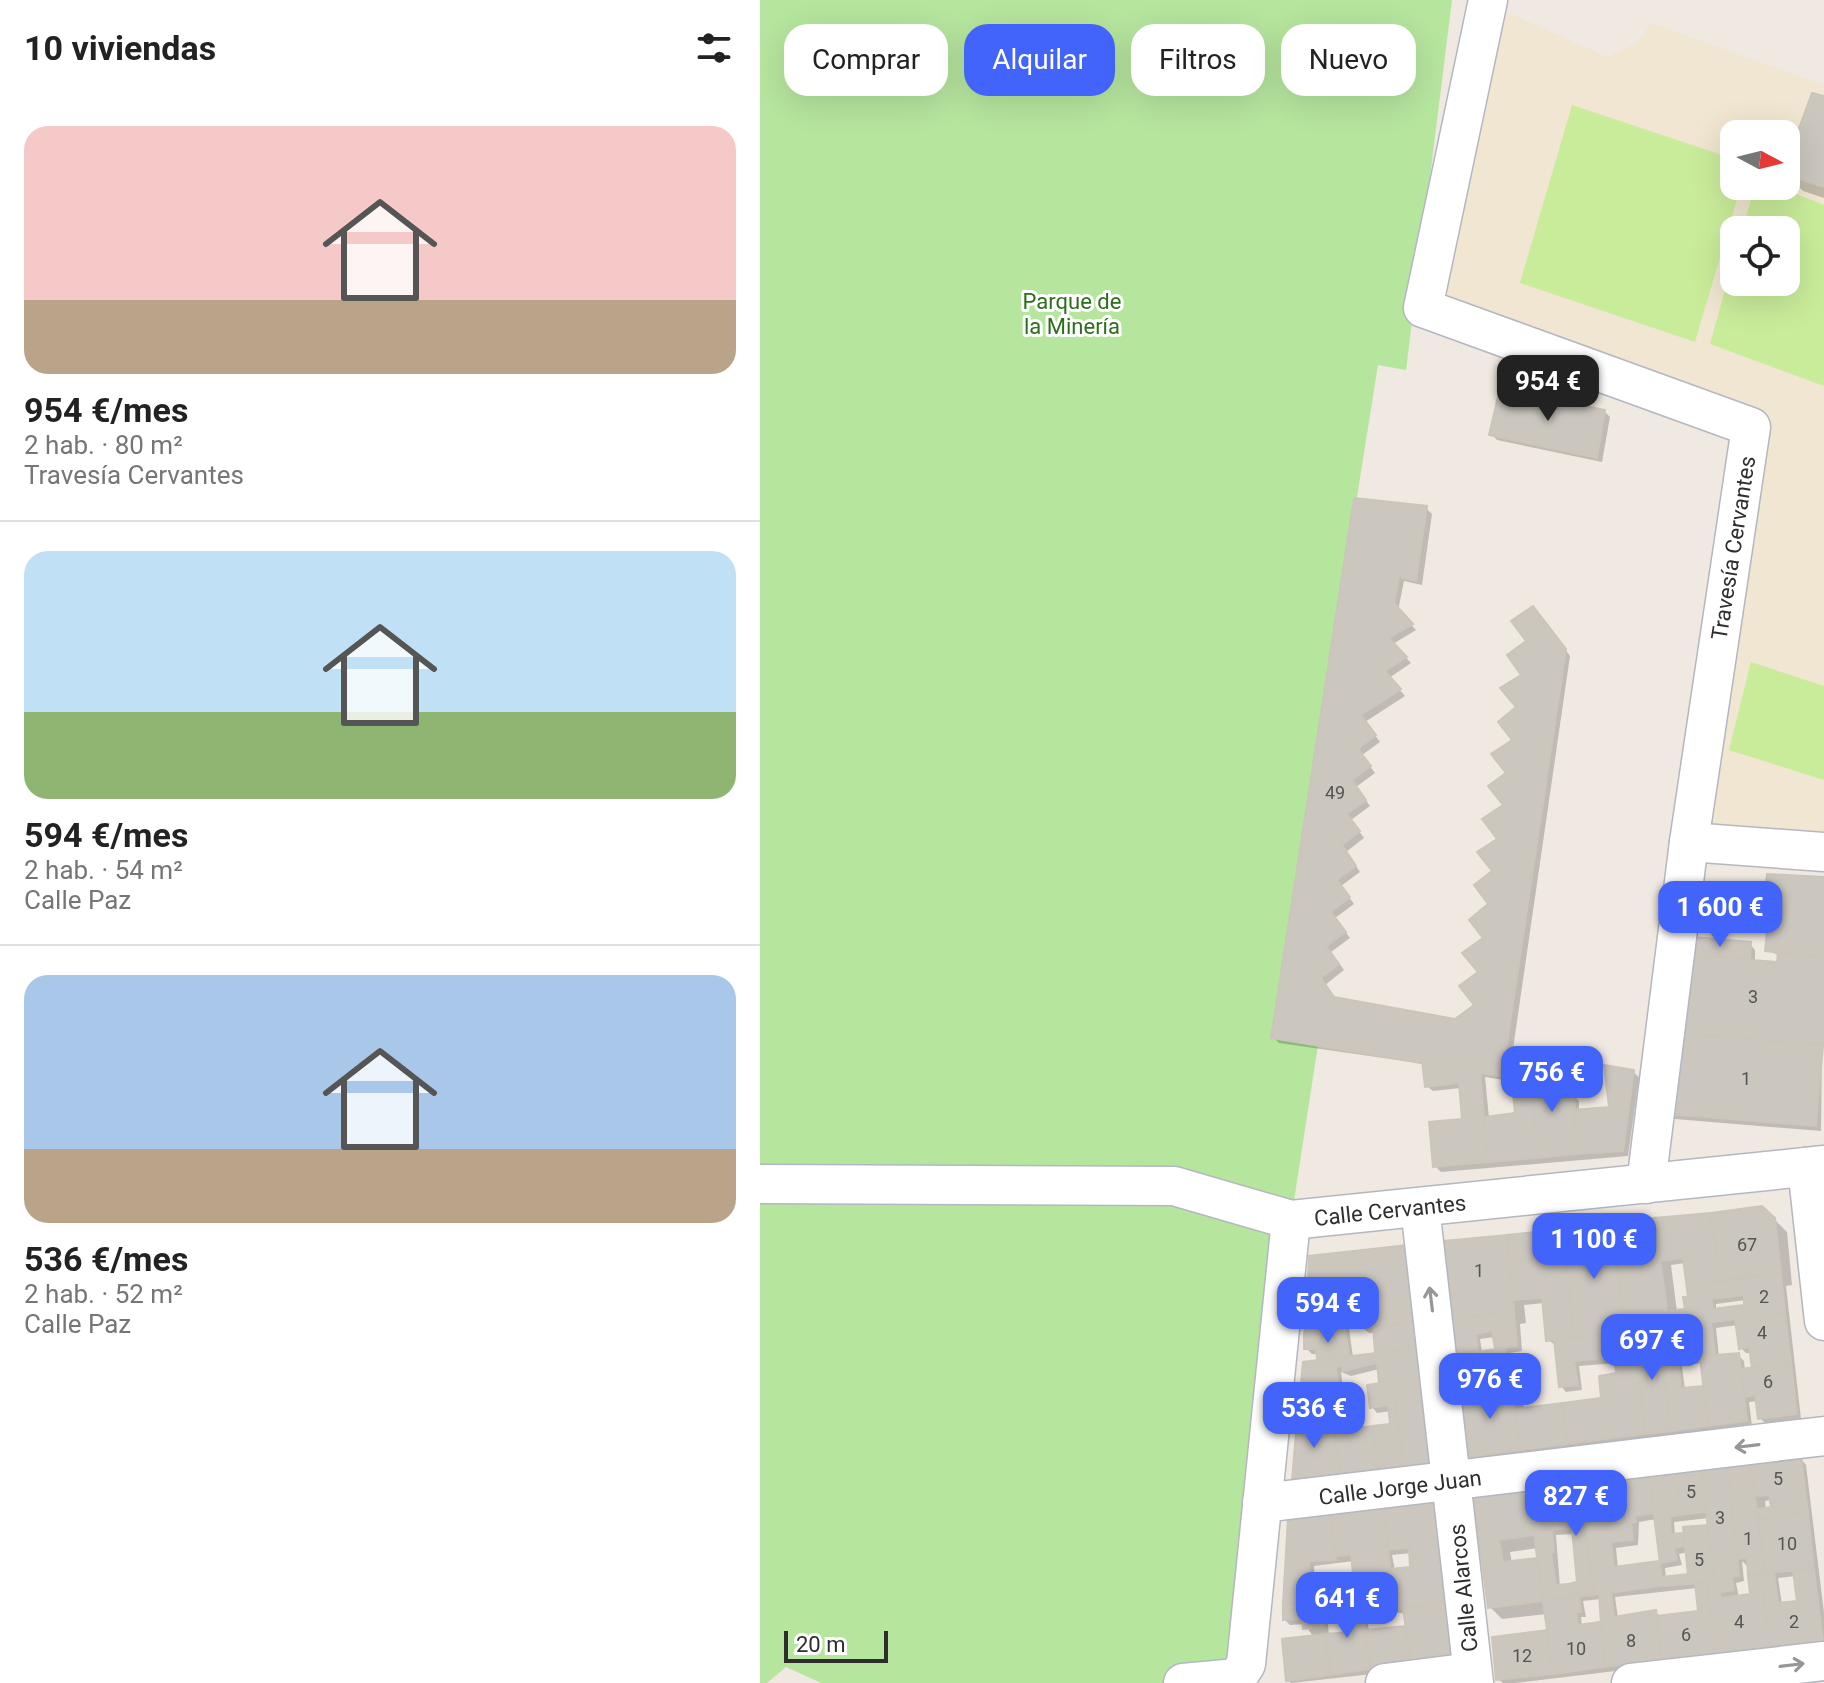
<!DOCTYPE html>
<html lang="es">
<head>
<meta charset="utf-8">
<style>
  :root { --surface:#fff; --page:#f6f6f6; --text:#222; --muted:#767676; --line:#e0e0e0; --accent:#4264fb }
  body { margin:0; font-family:Roboto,sans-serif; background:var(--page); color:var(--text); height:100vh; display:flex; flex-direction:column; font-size:30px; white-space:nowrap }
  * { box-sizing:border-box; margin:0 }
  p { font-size:26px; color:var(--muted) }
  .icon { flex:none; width:44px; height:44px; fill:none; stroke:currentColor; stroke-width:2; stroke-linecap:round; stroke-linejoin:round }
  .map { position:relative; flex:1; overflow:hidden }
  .panel { display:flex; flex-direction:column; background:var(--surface); width:760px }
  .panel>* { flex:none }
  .banner { position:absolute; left:24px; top:24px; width:760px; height:72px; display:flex; gap:16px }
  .needle { width:52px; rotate:97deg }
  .controls { position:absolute; left:960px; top:120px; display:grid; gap:16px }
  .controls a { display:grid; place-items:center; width:80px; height:80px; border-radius:16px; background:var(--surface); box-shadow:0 8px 32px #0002; font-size:40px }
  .scale { position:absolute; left:24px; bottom:20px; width:104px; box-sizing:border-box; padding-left:8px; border:4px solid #2e2e2e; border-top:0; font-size:22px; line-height:28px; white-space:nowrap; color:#2e2e2e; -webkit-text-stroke:6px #fff; paint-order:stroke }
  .price { position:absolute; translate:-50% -68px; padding:0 18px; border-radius:16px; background:var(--accent); color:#fff; font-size:26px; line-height:52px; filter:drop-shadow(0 2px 4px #0008) }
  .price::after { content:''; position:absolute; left:50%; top:48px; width:24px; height:18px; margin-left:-12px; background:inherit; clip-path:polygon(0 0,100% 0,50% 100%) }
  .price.active { background:#222; color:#fff }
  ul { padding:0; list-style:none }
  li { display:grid; align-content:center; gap:16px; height:424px; padding:0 24px }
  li+li { border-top:2px solid var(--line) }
  li span { display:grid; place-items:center; height:248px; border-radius:24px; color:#555 }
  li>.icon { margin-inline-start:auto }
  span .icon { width:144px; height:144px; fill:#fffc; stroke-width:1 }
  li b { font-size:34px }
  h2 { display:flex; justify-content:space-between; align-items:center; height:96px; padding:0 24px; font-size:34px }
  .chip { padding:0 28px; border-radius:24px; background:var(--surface); box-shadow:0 8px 32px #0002; font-size:28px; line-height:72px }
  .chip.active { background:var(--accent); color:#fff }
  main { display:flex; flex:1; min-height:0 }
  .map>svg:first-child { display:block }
  .education { fill:#f0e6d1; fill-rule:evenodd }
  .green { fill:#b6e59e }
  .pitch { fill:#c9ec9a }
  .shadow { fill:#0003; fill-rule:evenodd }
  .building { fill:#cbc7bf; stroke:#cbc5ba; stroke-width:2 }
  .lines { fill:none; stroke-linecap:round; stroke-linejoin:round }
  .minor-casing { stroke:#b4b7c1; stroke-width:41 }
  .minor { stroke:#fff; stroke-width:38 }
  .oneway { stroke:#969696 }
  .labels { text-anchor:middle; stroke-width:6; stroke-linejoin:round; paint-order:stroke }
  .number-label { font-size:18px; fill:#555452 }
  .park-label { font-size:22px; fill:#2c6e1b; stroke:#fff }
  .street-label { font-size:22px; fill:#2e2e2e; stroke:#fff }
</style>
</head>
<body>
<main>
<section class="panel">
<h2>10 viviendas<svg class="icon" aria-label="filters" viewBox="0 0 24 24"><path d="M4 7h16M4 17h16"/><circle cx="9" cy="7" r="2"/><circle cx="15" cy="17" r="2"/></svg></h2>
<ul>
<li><span style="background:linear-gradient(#f6c9c9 70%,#b9a48a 0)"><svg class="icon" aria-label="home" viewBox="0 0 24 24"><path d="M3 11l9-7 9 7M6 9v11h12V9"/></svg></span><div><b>954 €/mes</b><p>2 hab. · 80 m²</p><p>Travesía Cervantes</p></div></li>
<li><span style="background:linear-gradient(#bfe0f5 65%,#8fb573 0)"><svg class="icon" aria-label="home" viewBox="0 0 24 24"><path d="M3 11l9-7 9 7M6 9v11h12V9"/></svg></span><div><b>594 €/mes</b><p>2 hab. · 54 m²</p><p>Calle Paz</p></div></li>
<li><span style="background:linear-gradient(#a9c7e8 70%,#b9a48a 0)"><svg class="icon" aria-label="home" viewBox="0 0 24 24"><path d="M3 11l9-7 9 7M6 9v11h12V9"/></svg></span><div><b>536 €/mes</b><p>2 hab. · 52 m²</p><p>Calle Paz</p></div></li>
</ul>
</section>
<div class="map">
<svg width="1064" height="1683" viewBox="0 0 1064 1683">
  <rect width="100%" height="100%" fill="#efe9e1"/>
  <!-- education -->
  <path class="education" d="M727,3L847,57L878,43L891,23L1064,85V852L929,842L991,427L663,308ZM974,134H1026V186H974ZM974,230H1026V282H974Z"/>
  <!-- green -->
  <polygon class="green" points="0,0 692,0 646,370 618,365 511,1037 558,1045 531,1220 486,1664 423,1683 61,1683 26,1667 7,1683 0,1683"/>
  <!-- pitch -->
  <g class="pitch">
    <polygon points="812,105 974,159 974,186 981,186 935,342 760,283"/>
    <polygon points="995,186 1017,186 1064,205 1064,386 950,344 974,258 974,282 1026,282 1026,230 982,230"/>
    <polygon points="991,662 1064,686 1064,780 969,750"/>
  </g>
  <!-- shadow -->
  <g class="shadow">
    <polygon points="1064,98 1064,198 1043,191 1026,175"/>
    <polygon points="844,411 850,417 842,462 737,440 731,434"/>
    <polygon points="596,500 666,508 672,514 662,585 644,581 638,611 656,630 633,644 651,663 629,678 645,696 605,722 620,742 602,755 615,773 596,787 610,806 591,820 604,838 586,852 600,872 581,886 594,904 575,918 590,938 571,952 584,970 565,985 575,999 695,1021 717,1006 748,773 769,642 778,614 810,656 752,1056 748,1055 744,1080 725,1077 729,1118 757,1115 753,1077 774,1074 787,1058 793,1064 795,1091 813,1095 819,1101 819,1112 852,1109 873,1072 879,1077 868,1156 681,1172 675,1166 705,1120 701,1088 673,1091 667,1086 665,1064 519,1043 513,1037"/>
    <polygon points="1064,879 1061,1131 915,1119 910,1113 933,940 990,944 995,950 995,962 1019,964 1020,956 1007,950 1010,925 1006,921"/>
    <path d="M1014,1219L1027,1232L1032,1285L1026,1286L1041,1419L1006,1424L1000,1418L998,1401L989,1402L992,1426L722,1469L710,1457L686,1243L896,1220ZM925,1263L930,1298L927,1311L917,1312L911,1265ZM986,1300V1307L956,1311V1304ZM785,1303L788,1340L797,1346L801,1386L806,1392L822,1390L819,1366L857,1363L859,1375L843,1400L764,1410L762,1393L749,1381L738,1382L737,1371L752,1369L750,1353L762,1351L760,1324L766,1323L764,1305ZM978,1325L981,1348L986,1353H992L994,1370L985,1371L984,1361L978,1355L959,1357L956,1328ZM735,1337L737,1351L722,1352L720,1339ZM942,1363L945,1387L925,1390L922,1366ZM736,1386L738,1411L732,1412L731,1397L721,1388Z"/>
    <path d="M646,1247L681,1475L540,1485L534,1480L555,1413L560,1419L559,1435L576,1433L571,1395L548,1398L542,1393L559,1361L558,1354H552L546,1348ZM603,1320V1328L609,1333H615L617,1355L593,1357L588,1321ZM619,1369L621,1385L612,1407L617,1413L631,1411L632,1425L600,1429L598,1410L592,1404L591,1394L583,1389L581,1372L591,1376Z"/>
    <path d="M1041,1459L1046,1465L1064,1613V1646L755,1683H743L738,1679L789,1632L787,1614L742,1619L730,1607L715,1498ZM1012,1500L1014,1508L1006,1509L1005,1501ZM949,1518L950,1526L915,1536L914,1522ZM896,1519L902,1562L858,1569L856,1548L878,1545L879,1522ZM815,1534L819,1584L800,1587L796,1535ZM778,1548L780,1564L776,1560L752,1563L750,1552ZM928,1552L930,1576L906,1579L905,1568L922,1565L919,1554ZM982,1561L990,1569L992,1596L979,1598L976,1583L984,1581ZM1036,1576L1039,1602L1022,1604L1018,1578ZM937,1588L940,1613L901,1618L896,1612L858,1618L855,1597ZM841,1599L843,1624L822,1627L821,1617H826L823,1601Z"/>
    <path d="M675,1502L700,1617L658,1669L531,1683L528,1680L554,1638L545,1624L530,1625L525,1620L530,1521ZM651,1553L652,1568L635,1571L632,1555ZM594,1561L596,1582L602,1588L612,1586L615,1606H596L595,1593L590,1587L583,1589L584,1605H575L573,1588L567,1583L555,1584L554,1566ZM618,1609L646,1614L648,1628L609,1632L608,1624L619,1623ZM593,1622L594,1633L569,1636L568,1624Z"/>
  </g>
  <!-- building -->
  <g class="building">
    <polygon points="1052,93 1064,96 1064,187 1026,175 1026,164"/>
    <polygon points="740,388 845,410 837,458 729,435"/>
    <polygon points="594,498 667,506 656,581 639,577 634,603 653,624 629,638 647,657 625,671 641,689 601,715 616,735 598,749 611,766 592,780 606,800 587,814 600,831 582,845 596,866 577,880 590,897 571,912 586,932 566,946 579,964 561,978 574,997 695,1019 714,1005 699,986 718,972 702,953 723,938 709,920 728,904 714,885 732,871 717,852 737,839 722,819 743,805 728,786 746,773 731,754 752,740 738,722 756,707 740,688 761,675 747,655 766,641 751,621 773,606 806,649 746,1051 742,1051 739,1076 511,1038"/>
    <polygon points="1007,874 1064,877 1064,957 1005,951 1008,921 1004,922 1003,915"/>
    <polygon points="932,937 991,942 990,960 929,955"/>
    <polygon points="1018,952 1064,957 1064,1045 916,1033 929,955 1017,962"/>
    <polygon points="916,1033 1063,1045 1056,1126 908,1114"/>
    <polygon points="771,1054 788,1056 791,1089 800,1089 800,1094 814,1093 817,1154 777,1158"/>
    <polygon points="662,1060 720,1072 728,1162 673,1167 669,1122 702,1119 699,1083 665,1087"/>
    <polygon points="844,1065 874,1070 863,1151 817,1154 814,1110 849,1107"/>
    <polygon points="772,1073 777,1158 728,1162 724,1117 755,1113 751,1075"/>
    <polygon points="1002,1206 1015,1218 1021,1273 961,1280 950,1213"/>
    <polygon points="950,1213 961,1280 951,1283 953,1322 909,1326 907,1311 925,1309 923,1297 928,1297 923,1258 901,1261 895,1218"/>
    <polygon points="895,1218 909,1326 865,1333 853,1224"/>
    <polygon points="853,1224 865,1333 814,1338 802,1229"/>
    <polygon points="802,1229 814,1338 786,1341 782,1298 753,1300 747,1235"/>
    <polygon points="747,1235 754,1311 691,1319 684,1241"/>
    <polygon points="647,1245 650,1296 547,1308 549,1256"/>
    <polygon points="1021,1273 1025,1313 953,1322 951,1309 984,1305 984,1295 952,1299 951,1283"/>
    <polygon points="650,1296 655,1322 601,1328 601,1314 584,1316 585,1330 544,1336 547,1308"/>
    <polygon points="754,1311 757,1346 735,1349 732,1331 716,1334 718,1351 696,1354 691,1319"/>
    <polygon points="1025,1313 1031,1362 992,1368 989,1347 979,1349 975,1319"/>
    <polygon points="655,1322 657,1348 615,1353 613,1327"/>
    <polygon points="951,1322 955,1355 979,1353 987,1421 948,1426 936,1324"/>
    <polygon points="936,1324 940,1358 918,1360 921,1388 943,1386 948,1426 911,1431 898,1328"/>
    <polygon points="898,1328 911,1431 885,1434 873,1332"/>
    <polygon points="585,1330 589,1356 557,1360 556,1349 544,1349 544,1336"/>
    <polygon points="873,1332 885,1434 807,1444 802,1403 841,1398 839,1376 856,1373 854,1357 814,1361 818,1385 799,1387 794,1340"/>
    <polygon points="657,1348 661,1378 619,1383 617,1363 583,1371 582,1366 576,1367 579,1388 540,1393 543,1362"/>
    <polygon points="745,1348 748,1364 732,1366 733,1381 700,1385 696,1354"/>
    <polygon points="1031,1362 1037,1414 998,1419 995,1395 985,1397 981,1369"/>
    <polygon points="661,1378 672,1459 670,1463 643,1466 633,1381"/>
    <polygon points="750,1379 761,1450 708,1457 700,1385 719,1383 722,1411 736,1410 733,1381"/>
    <polygon points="633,1381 643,1466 617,1470 613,1426 630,1424 628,1405 610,1408 607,1385"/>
    <polygon points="586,1387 588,1403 593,1402 596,1428 613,1426 617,1470 580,1474 569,1389"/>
    <polygon points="802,1403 807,1444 761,1450 755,1409"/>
    <polygon points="538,1410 555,1411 553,1433 574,1431 580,1474 532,1480"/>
    <polygon points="1041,1457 1048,1512 999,1519 997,1509 1011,1507 1009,1495 995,1496 991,1464"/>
    <polygon points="991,1464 1005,1573 988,1576 987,1558 977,1559 967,1467"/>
    <polygon points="967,1467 979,1576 954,1580 941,1469"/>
    <polygon points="941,1469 946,1512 921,1515 916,1473"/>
    <polygon points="916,1473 921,1515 910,1517 911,1534 923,1533 925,1546 914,1548 917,1560 900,1563 889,1476"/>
    <polygon points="889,1476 894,1513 875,1516 876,1522 871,1523 873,1540 851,1542 854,1567 900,1561 902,1586 834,1595 818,1483"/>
    <polygon points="818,1483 834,1595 809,1597 808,1584 817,1582 812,1529 800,1529 796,1487"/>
    <polygon points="796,1487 800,1529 792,1530 794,1552 791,1552 796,1585 808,1584 809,1597 783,1601 768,1490"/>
    <polygon points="768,1490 774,1535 739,1540 743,1562 777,1558 783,1601 728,1608 713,1496"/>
    <polygon points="675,1500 688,1603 636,1609 631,1569 650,1567 649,1548 628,1550 624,1507"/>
    <polygon points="624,1507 628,1550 635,1605 613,1604 609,1581 594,1583 591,1555 576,1556 570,1513"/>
    <polygon points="1048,1512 1054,1569 1005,1573 999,1519"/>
    <polygon points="570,1513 576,1560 549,1561 550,1583 568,1581 571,1603 523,1603 528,1519"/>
    <polygon points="948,1525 954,1580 929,1584 923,1527"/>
    <polygon points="1054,1569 1063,1641 1010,1647 1001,1575 1014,1572 1018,1603 1037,1601 1033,1571"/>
    <polygon points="928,1574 929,1584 902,1586 902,1577"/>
    <polygon points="1001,1575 1010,1647 955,1654 947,1581 972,1578 974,1590 960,1593 961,1598 990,1594 988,1576"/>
    <polygon points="947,1581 955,1654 901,1660 897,1616 938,1611 935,1583"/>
    <polygon points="590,1585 591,1604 582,1603 581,1587"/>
    <polygon points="851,1592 854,1617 896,1610 901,1660 844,1667 839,1594"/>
    <polygon points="819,1596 821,1612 816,1612 818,1625 841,1622 844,1667 793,1674 783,1601"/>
    <polygon points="523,1603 561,1604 564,1627 543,1629 542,1619 523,1620"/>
    <polygon points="602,1603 613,1604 614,1618 604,1619"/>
    <polygon points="602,1603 610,1669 570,1675 565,1634 592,1632 590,1616 563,1619 561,1604"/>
    <polygon points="688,1603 694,1658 651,1664 643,1609"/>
    <polygon points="645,1626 651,1664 610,1669 605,1630"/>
    <polygon points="787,1630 793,1674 736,1680 732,1637"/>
    <polygon points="565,1634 570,1675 526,1681 522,1639"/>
  </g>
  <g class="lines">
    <!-- minor casing -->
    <g class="minor-casing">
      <g id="minor">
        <polyline points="728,0 663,308 991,427 929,842 886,1184"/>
        <polyline points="929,842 1064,852"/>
        <polyline points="1047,1167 1064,1321"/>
        <polyline points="0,1184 414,1186 531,1220 1064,1165"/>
        <polyline points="660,1207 714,1683"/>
        <polyline points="502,1503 1064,1436"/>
        <polyline points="423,1683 477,1678 486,1664 531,1220"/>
        <polyline points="625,1683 712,1672"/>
        <polyline points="871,1683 1064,1661"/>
      </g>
    </g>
    <!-- minor -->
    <use href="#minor" class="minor"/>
  </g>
  <!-- one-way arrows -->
  <defs><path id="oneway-shaft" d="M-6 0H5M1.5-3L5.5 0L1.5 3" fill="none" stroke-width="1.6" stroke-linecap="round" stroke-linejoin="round" transform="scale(2)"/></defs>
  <g class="oneway">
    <use href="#oneway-shaft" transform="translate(671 1299) rotate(-97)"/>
    <use href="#oneway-shaft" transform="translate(987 1446) rotate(173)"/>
    <use href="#oneway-shaft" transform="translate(1032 1665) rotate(-7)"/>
  </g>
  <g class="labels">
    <!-- number labels -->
    <g class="number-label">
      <text x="575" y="799">49</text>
      <text x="993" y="1003">3</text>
      <text x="986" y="1085">1</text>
      <text x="987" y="1251">67</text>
      <text x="719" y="1277">1</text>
      <text x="1004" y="1303">2</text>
      <text x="1002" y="1339">4</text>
      <text x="1008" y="1388">6</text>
      <text x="1018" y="1485">5</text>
      <text x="931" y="1498">5</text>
      <text x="960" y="1524">3</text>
      <text x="988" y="1545">1</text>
      <text x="1027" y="1550">10</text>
      <text x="939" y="1566">5</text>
      <text x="979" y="1628">4</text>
      <text x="1034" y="1628">2</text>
      <text x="926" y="1641">6</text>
      <text x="871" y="1647">8</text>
      <text x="816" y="1655">10</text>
      <text x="762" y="1662">12</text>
    </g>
    <!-- park labels -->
    <g class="park-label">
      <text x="312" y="309">Parque de<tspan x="312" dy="25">la Minería</tspan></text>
    </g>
    <!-- street labels -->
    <g class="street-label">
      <text transform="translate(973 548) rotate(-81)" y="8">Travesía Cervantes</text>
      <text transform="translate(630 1210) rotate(-6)" y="8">Calle Cervantes</text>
      <text transform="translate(640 1487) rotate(-7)" y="8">Calle Jorge Juan</text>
      <text transform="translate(703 1588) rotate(-96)" y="8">Calle Alarcos</text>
    </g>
  </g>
</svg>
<div class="controls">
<a><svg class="needle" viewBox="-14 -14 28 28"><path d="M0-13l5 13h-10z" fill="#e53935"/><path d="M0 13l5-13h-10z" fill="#767676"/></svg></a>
<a><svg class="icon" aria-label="locate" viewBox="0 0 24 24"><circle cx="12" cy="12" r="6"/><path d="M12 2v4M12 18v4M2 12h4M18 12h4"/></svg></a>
</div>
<div class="scale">20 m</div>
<b class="price active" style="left:788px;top:423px">954 €</b>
<b class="price" style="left:960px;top:949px">1 600 €</b>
<b class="price" style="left:792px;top:1114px">756 €</b>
<b class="price" style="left:834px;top:1281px">1 100 €</b>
<b class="price" style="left:568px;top:1345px">594 €</b>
<b class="price" style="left:892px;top:1382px">697 €</b>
<b class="price" style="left:730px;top:1421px">976 €</b>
<b class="price" style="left:554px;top:1450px">536 €</b>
<b class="price" style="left:816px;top:1538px">827 €</b>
<b class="price" style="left:587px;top:1640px">641 €</b>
<div class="banner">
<a class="chip">Comprar</a>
<a class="chip active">Alquilar</a>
<a class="chip">Filtros</a>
<a class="chip">Nuevo</a>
</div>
</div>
</main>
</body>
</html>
